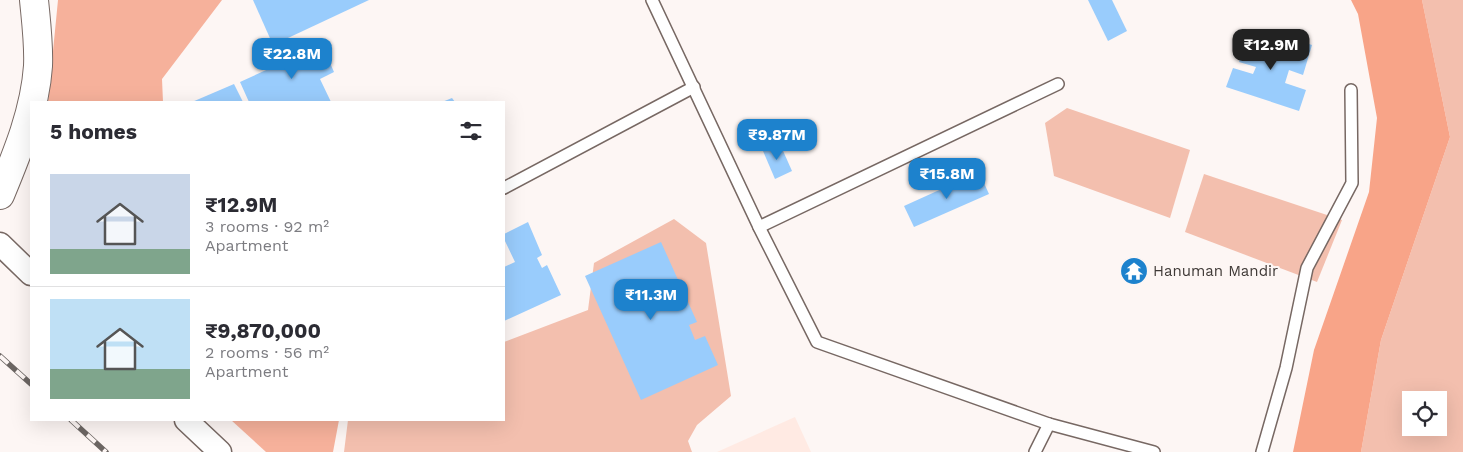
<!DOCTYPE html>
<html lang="en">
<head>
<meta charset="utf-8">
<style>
  :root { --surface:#fff; --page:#f2f2f3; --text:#2b2b33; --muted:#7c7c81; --line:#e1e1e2; --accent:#1d82cd }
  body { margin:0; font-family:"Work Sans",sans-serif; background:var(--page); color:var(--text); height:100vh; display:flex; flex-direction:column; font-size:19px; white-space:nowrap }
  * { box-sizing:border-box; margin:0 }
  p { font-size:16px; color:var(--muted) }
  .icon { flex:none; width:28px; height:28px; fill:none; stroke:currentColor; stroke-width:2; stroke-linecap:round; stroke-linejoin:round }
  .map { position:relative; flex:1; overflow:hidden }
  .sheet { position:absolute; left:30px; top:101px; width:475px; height:320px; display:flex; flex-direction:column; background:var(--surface); border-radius:0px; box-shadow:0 5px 20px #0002 }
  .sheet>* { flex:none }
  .controls { position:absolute; left:1402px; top:391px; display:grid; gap:10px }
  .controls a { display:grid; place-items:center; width:45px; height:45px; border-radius:0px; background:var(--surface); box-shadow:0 5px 20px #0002; font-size:25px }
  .price { position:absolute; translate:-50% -42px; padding:0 11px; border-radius:10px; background:var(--accent); color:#fff; font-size:16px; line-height:32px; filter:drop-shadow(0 1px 2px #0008) }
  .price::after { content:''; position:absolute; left:50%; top:30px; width:15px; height:11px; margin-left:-8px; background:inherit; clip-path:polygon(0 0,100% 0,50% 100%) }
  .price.selected { background:#222; color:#fff }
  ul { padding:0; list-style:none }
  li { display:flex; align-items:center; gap:15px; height:125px; padding:0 20px }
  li+li { border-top:1px solid var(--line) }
  li span { display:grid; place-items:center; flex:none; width:140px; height:100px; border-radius:0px; color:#555 }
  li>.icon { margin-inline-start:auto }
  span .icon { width:60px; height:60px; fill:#fffc; stroke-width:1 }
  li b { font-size:21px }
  h2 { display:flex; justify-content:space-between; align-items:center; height:60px; padding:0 20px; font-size:21px }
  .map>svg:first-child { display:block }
  .built { fill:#ffeae3 }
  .green { fill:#f3bfae; fill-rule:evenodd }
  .forest { fill:#f6b19b }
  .water { fill:#f8a488 }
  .building { fill:#99ccfc }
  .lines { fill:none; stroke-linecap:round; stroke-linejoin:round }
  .service-casing { stroke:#776863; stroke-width:14 }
  .minor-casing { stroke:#776863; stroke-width:25 }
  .tertiary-casing { stroke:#776863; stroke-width:30 }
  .service { stroke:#fff; stroke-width:11 }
  .minor { stroke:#fff; stroke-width:22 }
  .tertiary { stroke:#fff; stroke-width:28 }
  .rail-casing { stroke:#6c6663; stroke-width:5.5 }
  .rail { stroke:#fdf6f4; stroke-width:4; stroke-dasharray:11; stroke-linecap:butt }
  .labels { text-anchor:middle; stroke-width:4; stroke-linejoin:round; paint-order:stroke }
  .poi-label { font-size:15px; fill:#3f3936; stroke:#fdf6f4; text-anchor:start }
</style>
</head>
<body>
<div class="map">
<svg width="1463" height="452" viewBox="0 0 1463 452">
  <rect width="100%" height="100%" fill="#fdf6f4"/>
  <!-- built -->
  <polygon class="built" points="795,417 811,452 717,452"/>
  <!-- green -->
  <g class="green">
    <path d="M1422,0H1463V452H1361L1381,340L1450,137ZM1411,400H1439V428H1411Z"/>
    <polygon points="1067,108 1190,150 1170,218 1054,176 1045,123"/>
    <polygon points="1204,174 1342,220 1317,282 1185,232"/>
    <polygon points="674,219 706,243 731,396 697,425 688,441 692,452 344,452 348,420 504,420 504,342 588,310 594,263"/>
  </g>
  <!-- forest -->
  <g class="forest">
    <polygon points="58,0 222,0 162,79 163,102 48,102"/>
    <polygon points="231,420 339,420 333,452 266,452"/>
  </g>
  <!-- water -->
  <polygon class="water" points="1351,0 1422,0 1450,137 1381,340 1361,452 1293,452 1314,350 1369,192 1377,118 1358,14"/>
  <!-- building -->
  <g class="building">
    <polygon points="253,0 369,0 273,45"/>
    <polygon points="1088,0 1112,0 1127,31 1108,41"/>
    <polygon points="1249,31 1268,37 1266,45 1283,50 1287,37 1312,45 1303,75 1289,70 1285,83 1306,90 1299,111 1226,87 1233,68 1253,74 1256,67 1239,62"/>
    <polygon points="330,41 332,46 324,49 334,72 320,79 331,102 249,102 240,82"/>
    <polygon points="234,84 243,102 192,102"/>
    <polygon points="452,98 455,102 442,102"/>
    <polygon points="780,144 792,171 775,179 763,151"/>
    <polygon points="979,172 989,194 914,227 904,206"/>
    <polygon points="528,222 542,255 537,258 542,268 547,265 561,295 504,321 504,267 515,262 504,239 504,234"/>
    <polygon points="661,242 697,322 689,325 695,340 705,336 718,365 641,400 585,276"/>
  </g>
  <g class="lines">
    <!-- service casing -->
    <g class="service-casing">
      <g id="service">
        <polyline points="652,0 759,227 817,342 1049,424 1035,452"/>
        <polyline points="504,188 694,87"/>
        <polyline points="759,227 1058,84"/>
        <polyline points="1049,424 1154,452"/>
        <polyline points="1262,452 1286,368 1307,268 1352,183 1351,90"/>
      </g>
    </g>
    <!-- minor casing -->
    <g class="minor-casing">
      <g id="minor">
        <polyline points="0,244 31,274"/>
        <polyline points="186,420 220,452"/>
      </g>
    </g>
    <!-- tertiary casing -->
    <g class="tertiary-casing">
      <path id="tertiary" d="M0,195C17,154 35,111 38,66C39,44 36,21 34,0"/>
    </g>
    <!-- service -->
    <use href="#service" class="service"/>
    <!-- minor -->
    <use href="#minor" class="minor"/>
    <!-- tertiary -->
    <use href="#tertiary" class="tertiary"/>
    <!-- rail casing -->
    <g class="rail-casing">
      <g id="rail">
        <polyline points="0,356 31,384"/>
        <polyline points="71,420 106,452"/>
      </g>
    </g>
    <!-- rail -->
    <use href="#rail" class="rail"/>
  </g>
  <!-- icons -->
  <defs>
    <g id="temple-disc" transform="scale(1.4375)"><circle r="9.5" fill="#1d82cd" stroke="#fdf6f4"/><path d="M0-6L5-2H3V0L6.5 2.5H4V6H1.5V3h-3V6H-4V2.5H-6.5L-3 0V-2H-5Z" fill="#fff"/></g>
  </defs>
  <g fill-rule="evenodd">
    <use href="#temple-disc" x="1134" y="271"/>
  </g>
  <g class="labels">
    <!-- poi labels -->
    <g class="poi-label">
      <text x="1153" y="276">Hanuman Mandir</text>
    </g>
  </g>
</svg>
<div class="controls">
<a><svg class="icon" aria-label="locate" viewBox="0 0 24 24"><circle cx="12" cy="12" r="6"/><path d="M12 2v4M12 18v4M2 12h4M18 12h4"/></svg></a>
</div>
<b class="price selected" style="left:1271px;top:71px">₹12.9M</b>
<b class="price" style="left:292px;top:80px">₹22.8M</b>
<b class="price" style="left:777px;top:161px">₹9.87M</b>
<b class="price" style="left:947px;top:200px">₹15.8M</b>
<b class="price" style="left:651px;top:321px">₹11.3M</b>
<section class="sheet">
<h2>5 homes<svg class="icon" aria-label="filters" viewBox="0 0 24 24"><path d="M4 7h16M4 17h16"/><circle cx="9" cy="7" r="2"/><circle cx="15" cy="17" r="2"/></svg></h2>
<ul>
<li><span style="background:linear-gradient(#c9d6e8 75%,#7fa58c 0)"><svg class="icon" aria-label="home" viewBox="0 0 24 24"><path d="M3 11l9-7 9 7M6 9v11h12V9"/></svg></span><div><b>₹12.9M</b><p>3 rooms · 92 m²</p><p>Apartment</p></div></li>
<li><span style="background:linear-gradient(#bfe0f5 70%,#7fa58c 0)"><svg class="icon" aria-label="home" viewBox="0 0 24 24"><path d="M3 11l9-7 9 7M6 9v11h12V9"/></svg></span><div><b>₹9,870,000</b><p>2 rooms · 56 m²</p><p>Apartment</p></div></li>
</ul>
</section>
</div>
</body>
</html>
